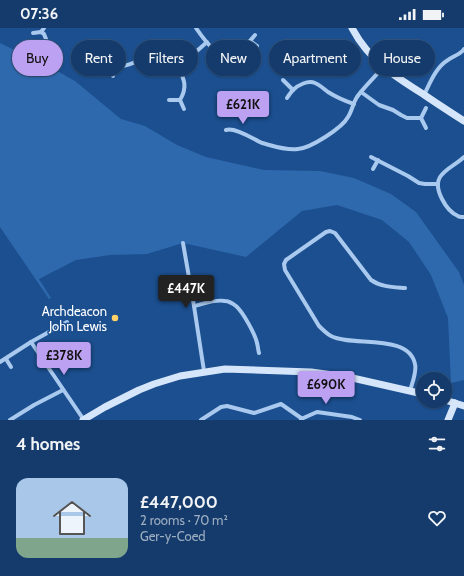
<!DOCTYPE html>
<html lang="en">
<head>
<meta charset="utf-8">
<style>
  :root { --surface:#143b6b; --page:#214673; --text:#f1f3f6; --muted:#9dadc1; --line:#33557e; --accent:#bca0f2 }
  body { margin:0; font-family:Cabin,sans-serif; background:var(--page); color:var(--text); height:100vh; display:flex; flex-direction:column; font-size:15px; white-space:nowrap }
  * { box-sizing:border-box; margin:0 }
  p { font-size:13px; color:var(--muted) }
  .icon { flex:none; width:22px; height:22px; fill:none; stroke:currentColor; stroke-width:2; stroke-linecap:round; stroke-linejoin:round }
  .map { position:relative; height:392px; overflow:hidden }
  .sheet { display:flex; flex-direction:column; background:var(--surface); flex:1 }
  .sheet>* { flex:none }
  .top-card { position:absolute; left:12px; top:12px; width:440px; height:36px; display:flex; gap:8px }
  .buttons { position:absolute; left:416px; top:344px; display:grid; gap:8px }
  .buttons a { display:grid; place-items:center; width:36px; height:36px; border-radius:50%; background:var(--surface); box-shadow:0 1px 3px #0004,0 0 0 1px var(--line); font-size:20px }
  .price { position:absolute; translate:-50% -34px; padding:0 9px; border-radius:4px; background:var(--accent); color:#111; font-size:13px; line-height:26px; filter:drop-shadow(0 1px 2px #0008) }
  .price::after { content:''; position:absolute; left:50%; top:24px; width:12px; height:9px; margin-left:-6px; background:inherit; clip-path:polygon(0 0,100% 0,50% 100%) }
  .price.on { background:#222; color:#fff }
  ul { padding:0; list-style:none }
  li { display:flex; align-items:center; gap:12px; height:100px; padding:0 16px }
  li span { display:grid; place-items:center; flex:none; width:112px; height:80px; border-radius:12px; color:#555 }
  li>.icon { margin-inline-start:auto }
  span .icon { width:48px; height:48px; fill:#fffc; stroke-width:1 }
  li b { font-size:17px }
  h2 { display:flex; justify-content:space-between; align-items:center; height:48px; padding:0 16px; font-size:17px }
  .chip { padding:0 14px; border-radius:18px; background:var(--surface); box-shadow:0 1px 3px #0004,0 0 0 1px var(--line); font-size:14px; line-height:36px }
  .chip.on { background:var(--accent); color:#111 }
  .status { display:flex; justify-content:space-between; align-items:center; height:28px; padding:0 20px; background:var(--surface); direction:ltr }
  .status svg { height:11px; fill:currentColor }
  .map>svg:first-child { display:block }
  .green { fill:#2e69ad }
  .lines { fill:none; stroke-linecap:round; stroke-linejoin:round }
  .street { stroke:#a9c9ee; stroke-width:4 }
  .secondary { stroke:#d6e6fa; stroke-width:7 }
  .poi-dot { fill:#ffd166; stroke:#1b4f8f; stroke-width:1.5 }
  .labels { text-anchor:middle; stroke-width:3; stroke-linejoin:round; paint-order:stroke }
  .poi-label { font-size:13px; fill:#fff; stroke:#1b4f8f; text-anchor:end }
</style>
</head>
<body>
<div class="status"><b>07:36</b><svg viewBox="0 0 49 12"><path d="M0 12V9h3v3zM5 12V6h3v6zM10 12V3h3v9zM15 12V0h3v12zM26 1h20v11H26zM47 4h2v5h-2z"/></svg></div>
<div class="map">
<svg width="464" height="392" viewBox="0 0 464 392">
  <rect width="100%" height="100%" fill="#1b4f8f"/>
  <!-- green -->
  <polygon class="green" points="0,15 50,39 75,53 121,91 145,98 177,117 206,129 264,142 320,143 354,150 391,166 416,184 459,244 464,257 464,352 451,355 448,290 431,247 409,214 382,192 337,177 302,183 246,229 183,215 147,226 110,227 76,232 39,251 51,270 49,271 0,199"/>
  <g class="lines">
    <!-- street -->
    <g class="street">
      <polyline points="44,0 41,4 44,6 46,11"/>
      <path d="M196,0C208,18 219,28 237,40"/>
      <polyline points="33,5 41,4"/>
      <polyline points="250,13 257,18"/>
      <polyline points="230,36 255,7"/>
      <path d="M107,38C120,40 126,38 138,33C142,31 146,29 150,29C156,30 159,34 164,36C169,39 174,39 180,38L207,14"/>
      <path d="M178,38C184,51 188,59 180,72L184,81"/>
      <polyline points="113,48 114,39"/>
      <polyline points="283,52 293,62"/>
      <polyline points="361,64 379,77 393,82 401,87 407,90 421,90"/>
      <path d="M424,67C430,55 436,39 448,32C453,28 460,27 464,21"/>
      <path d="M287,70C289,67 291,64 293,62C298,57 308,52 315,55C320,57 324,61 328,64C336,69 345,73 354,76"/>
      <polyline points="169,72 180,72"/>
      <polyline points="426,80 421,90 426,100"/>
      <path d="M226,102C235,99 253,111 262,115C273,118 287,123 298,121C311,120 342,100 348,89C352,83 353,75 357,69C364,59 375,49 383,39"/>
      <polyline points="371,129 408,148 419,155 425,156 438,156"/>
      <path d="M464,129C457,136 446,140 440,149C433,160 446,183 458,188C459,189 463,189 464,189"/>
      <polyline points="373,141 378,132"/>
      <polyline points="183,215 194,278 204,343"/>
      <path d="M405,260C393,259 381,259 371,252L335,205L330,203L326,204L286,232L284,236L285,242L319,298C323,302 327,306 331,308C352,319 409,305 415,336C417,344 412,355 410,363"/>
      <path d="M194,278C203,276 215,271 225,273C229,273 232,275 236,278C243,284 255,306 257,315C258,318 258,322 259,325"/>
      <polyline points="31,314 84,392"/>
      <polyline points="6,331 11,339"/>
      <polyline points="0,334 31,314 67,294"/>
      <polyline points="301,391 317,384 352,389 360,392"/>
      <polyline points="10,392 34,377 63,362"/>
      <polyline points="201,392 221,379 227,378 254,385 281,376 301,390"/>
    </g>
    <!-- secondary -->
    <g class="secondary">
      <path d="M352,0C369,32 394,48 423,66C436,75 450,84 464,93"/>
      <polyline points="445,372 464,378"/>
      <polyline points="83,392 105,379 139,362 154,356 180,348 225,341 311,344 348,349 423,366"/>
      <polyline points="448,392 455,375"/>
    </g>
  </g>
  <!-- markers -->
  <circle class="poi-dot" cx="115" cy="290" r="4"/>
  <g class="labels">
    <!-- poi labels -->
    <g class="poi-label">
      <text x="107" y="288">Archdeacon<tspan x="107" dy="15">John Lewis</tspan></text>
    </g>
  </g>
</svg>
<div class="buttons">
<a><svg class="icon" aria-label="locate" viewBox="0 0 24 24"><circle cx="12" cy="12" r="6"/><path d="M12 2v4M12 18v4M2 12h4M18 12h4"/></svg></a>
</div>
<b class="price" style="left:243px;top:97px">£621K</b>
<b class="price on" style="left:186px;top:281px">£447K</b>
<b class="price" style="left:64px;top:348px">£378K</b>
<b class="price" style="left:326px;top:377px">£690K</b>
<div class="top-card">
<a class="chip on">Buy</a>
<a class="chip">Rent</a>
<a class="chip">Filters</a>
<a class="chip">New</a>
<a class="chip">Apartment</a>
<a class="chip">House</a>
</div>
</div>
<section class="sheet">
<h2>4 homes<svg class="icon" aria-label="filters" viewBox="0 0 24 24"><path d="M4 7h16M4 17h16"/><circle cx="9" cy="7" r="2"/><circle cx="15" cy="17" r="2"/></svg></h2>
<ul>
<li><span style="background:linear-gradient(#a9c7e8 75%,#7fa58c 0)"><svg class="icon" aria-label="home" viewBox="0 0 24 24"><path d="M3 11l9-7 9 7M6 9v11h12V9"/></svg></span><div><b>£447,000</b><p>2 rooms · 70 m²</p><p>Ger-y-Coed</p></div><svg class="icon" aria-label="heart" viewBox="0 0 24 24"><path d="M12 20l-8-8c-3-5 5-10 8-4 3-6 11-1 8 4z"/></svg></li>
</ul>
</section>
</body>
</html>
